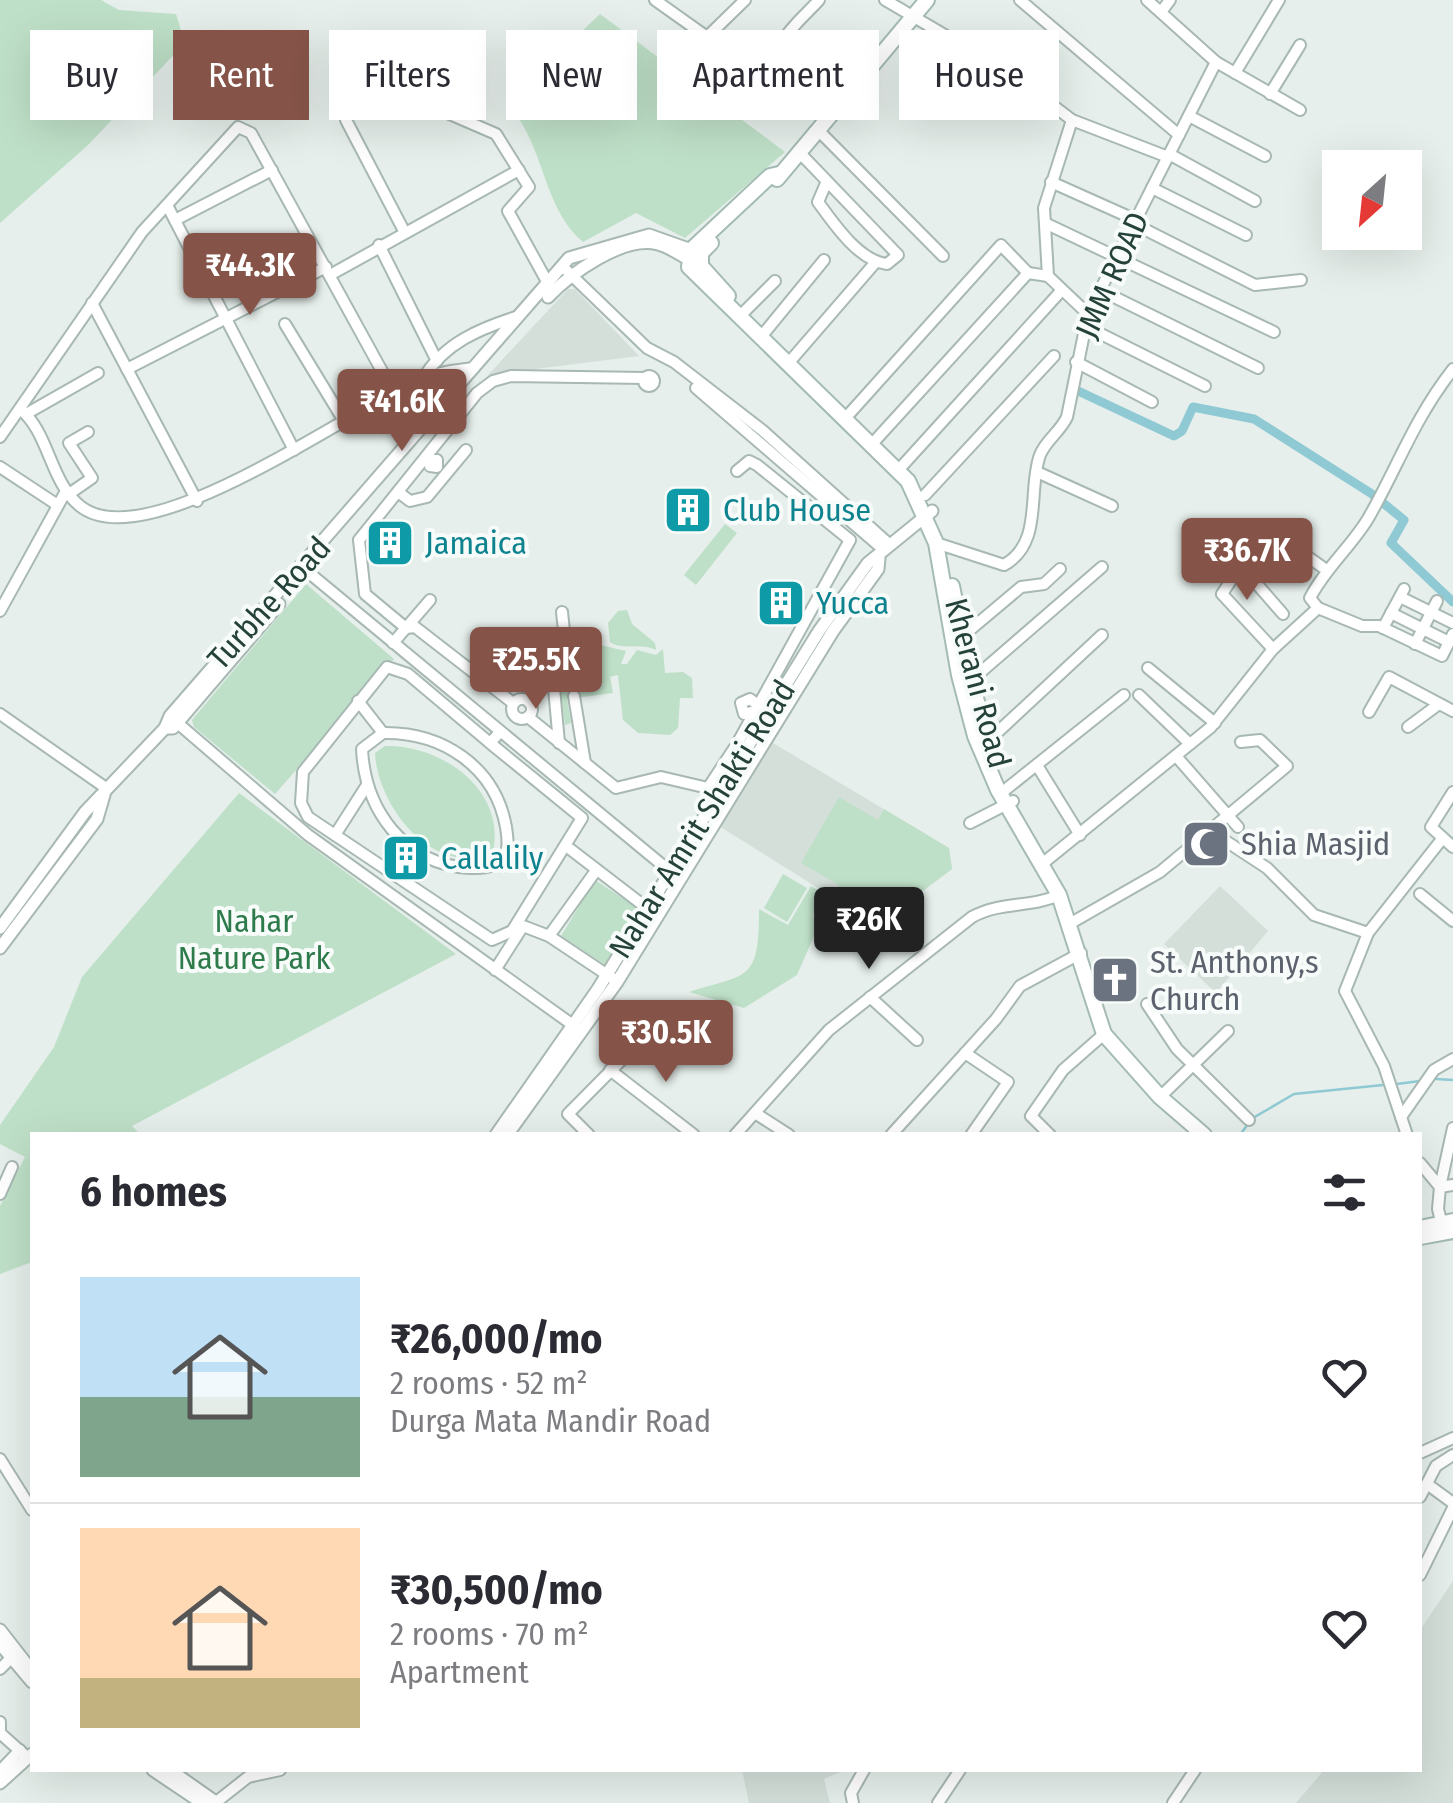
<!DOCTYPE html>
<html lang="en">
<head>
<meta charset="utf-8">
<style>
  :root { --surface:#fff; --page:#f2f2f3; --text:#2b2b33; --muted:#7c7c81; --line:#e1e1e2; --accent:#855347 }
  body { margin:0; font-family:"Fira Sans Condensed",sans-serif; background:var(--page); color:var(--text); height:100vh; display:flex; flex-direction:column; font-size:38px; white-space:nowrap }
  * { box-sizing:border-box; margin:0 }
  p { font-size:32px; color:var(--muted) }
  .icon { flex:none; width:55px; height:55px; fill:none; stroke:currentColor; stroke-width:2; stroke-linecap:round; stroke-linejoin:round }
  .map { position:relative; flex:1; overflow:hidden }
  .side { position:absolute; left:30px; top:1132px; width:1392px; height:640px; display:flex; flex-direction:column; background:var(--surface); border-radius:0px; box-shadow:0 10px 40px #0002 }
  .side>* { flex:none }
  .banner { position:absolute; left:30px; top:30px; width:1395px; height:90px; display:flex; gap:20px }
  .needle { width:65px; rotate:207deg }
  .controls { position:absolute; left:1322px; top:150px; display:grid; gap:20px }
  .controls a { display:grid; place-items:center; width:100px; height:100px; border-radius:0px; background:var(--surface); box-shadow:0 10px 40px #0002; font-size:50px }
  .price { position:absolute; translate:-50% -85px; padding:0 22px; border-radius:10px; background:var(--accent); color:#fff; font-size:32px; line-height:65px; filter:drop-shadow(0 2px 5px #0008) }
  .price::after { content:''; position:absolute; left:50%; top:60px; width:30px; height:22px; margin-left:-15px; background:inherit; clip-path:polygon(0 0,100% 0,50% 100%) }
  .price.on { background:#222; color:#fff }
  ul { padding:0; list-style:none }
  li { display:flex; align-items:center; gap:30px; height:250px; padding:0 50px }
  li+li { border-top:2px solid var(--line) }
  li span { display:grid; place-items:center; flex:none; width:280px; height:200px; border-radius:0px; color:#555 }
  li>.icon { margin-inline-start:auto }
  span .icon { width:120px; height:120px; fill:#fffc; stroke-width:1 }
  li b { font-size:42px }
  h2 { display:flex; justify-content:space-between; align-items:center; height:120px; padding:0 50px; font-size:42px }
  .tag { padding:0 35px; border-radius:0px; background:var(--surface); box-shadow:0 10px 40px #0002; font-size:35px; line-height:90px }
  .tag.on { background:var(--accent); color:#fff }
  .map>svg:first-child { display:block }
  .built { fill:#d4dfda }
  .green { fill:#bfe0c8 }
  .lines { fill:none; stroke-linecap:round; stroke-linejoin:round }
  .stream { stroke:#8ec9d4; stroke-width:2.5 }
  .canal { stroke:#8ec9d4; stroke-width:9 }
  .minor-casing { stroke:#a8b8b2; stroke-width:14 }
  .tertiary-casing { stroke:#a8b8b2; stroke-width:15 }
  .secondary-casing { stroke:#a4bbb3; stroke-width:18 }
  .minor { stroke:#fff; stroke-width:10 }
  .tertiary { stroke:#fff; stroke-width:11 }
  .secondary { stroke:#fff; stroke-width:14 }
  .labels { text-anchor:middle; stroke-width:8; stroke-linejoin:round; paint-order:stroke }
  .street-label { font-size:32px; fill:#24423a; stroke:#f7fbf9 }
  .culture-label { font-size:32px; fill:#0d838f; stroke:#f7fbf9; text-anchor:start }
  .worship-label { font-size:32px; fill:#5b616d; stroke:#f7fbf9; text-anchor:start }
  .park-label { font-size:32px; fill:#2d7a4b; stroke:#f7fbf9 }
</style>
</head>
<body>
<div class="map">
<svg width="1453" height="1803" viewBox="0 0 1453 1803">
  <rect width="100%" height="100%" fill="#e6efeb"/>
  <!-- built -->
  <g class="built">
    <polygon points="568,289 575,289 639,356 488,375"/>
    <polygon points="773,743 949,848 952,869 877,925 719,826"/>
    <polygon points="1220,886 1268,931 1216,993 1164,944"/>
    <polygon points="1453,1581 1453,1803 1296,1803 1324,1770 1420,1770 1420,1630"/>
    <polygon points="742,1770 845,1770 824,1779 830,1803 749,1803"/>
  </g>
  <!-- green -->
  <g class="green">
    <polygon points="0,0 101,0 119,10 176,14 185,43 88,145 0,223"/>
    <path d="M600,14L785,152L685,238L636,213L583,242C549,213 546,168 525,129C520,119 513,112 509,101Z"/>
    <polygon points="725,524 737,533 696,585 684,575"/>
    <polygon points="306,584 394,659 275,794 194,727 192,720"/>
    <path d="M627,610L632,624L655,643L656,650C641,642 622,651 610,642L608,623L618,611Z"/>
    <polygon points="600,645 626,651 621,664 627,664 637,650 656,655 663,649 665,673 683,672 692,678 693,698 680,698 678,728 670,735 638,733 623,720 618,675 610,677 613,693 567,699 571,723 565,725 559,676 572,658 601,655"/>
    <path d="M385,746C440,744 506,789 493,851C434,881 377,805 375,753Z"/>
    <polygon points="239,793 456,954 132,1126 141,1135 32,1135 32,1262 0,1274 0,1206 25,1157 0,1144 0,1125 54,1047 82,977"/>
    <polygon points="839,797 878,820 884,809 949,848 952,869 877,925 832,900 839,885 801,863"/>
    <polygon points="783,874 807,888 787,922 764,908"/>
    <polygon points="595,880 642,911 610,968 561,936"/>
    <path d="M811,886L822,893L813,915L818,927L797,975L744,1008L689,992C748,973 759,983 759,909L788,925Z"/>
  </g>
  <g class="lines">
    <!-- stream -->
    <g class="stream">
      <polyline points="1436,1079 1453,1080"/>
      <polyline points="1397,1084 1420,1081"/>
      <polyline points="1253,1118 1294,1094 1383,1085"/>
      <polyline points="1240,1135 1248,1124"/>
    </g>
    <!-- canal -->
    <polyline class="canal" points="1076,390 1174,436 1182,431 1193,407 1254,419 1372,494 1404,520 1391,543 1453,602"/>
    <!-- minor casing -->
    <g class="minor-casing">
      <g id="minor">
        <polyline points="655,0 707,37 745,0"/>
        <path d="M819,0C804,17 770,43 778,67L831,113"/>
        <polyline points="885,0 1013,75 1072,120 1168,157"/>
        <polyline points="1020,0 1179,135"/>
        <polyline points="1161,12 1170,0"/>
        <polyline points="1216,62 1300,110"/>
        <polyline points="1235,73 1279,0"/>
        <polyline points="1270,94 1300,45"/>
        <polyline points="1189,116 1265,156"/>
        <polyline points="1072,120 1044,208 1048,276 1088,314"/>
        <polyline points="818,130 943,256"/>
        <path d="M798,151L898,255L887,264C859,261 834,224 818,202L827,181"/>
        <polyline points="1169,154 1255,201"/>
        <polyline points="1051,182 1136,220"/>
        <polyline points="1152,188 1246,235"/>
        <polyline points="168,207 294,450"/>
        <polyline points="175,220 272,170"/>
        <polyline points="1047,224 1274,332"/>
        <polyline points="1134,224 1255,285 1301,280"/>
        <polyline points="404,231 346,120 352,96 350,71 496,134 529,187 508,211 549,285"/>
        <polyline points="379,245 437,361"/>
        <polyline points="563,267 647,348 674,362 762,430 890,545"/>
        <polyline points="330,275 519,170"/>
        <polyline points="1100,290 1258,368"/>
        <polyline points="92,303 197,501"/>
        <polyline points="744,312 775,281"/>
        <polyline points="285,324 344,421"/>
        <polyline points="1085,326 1205,386"/>
        <polyline points="765,332 824,260"/>
        <polyline points="792,359 875,263"/>
        <polyline points="1076,362 1152,402"/>
        <polyline points="127,369 326,267"/>
        <circle cx="649" cy="381" r="5"/>
        <path d="M424,377C445,343 479,329 516,317"/>
        <polyline points="696,388 884,550"/>
        <path d="M20,409C49,432 50,482 80,506C147,560 354,406 422,379C438,372 457,370 474,368"/>
        <polyline points="850,413 1001,245 1028,273"/>
        <polyline points="26,414 98,373"/>
        <polyline points="0,437 142,232 238,127 251,133 394,393"/>
        <polyline points="872,444 1028,273 1048,276"/>
        <polygon points="430,460 437,460 437,467 430,466"/>
        <polyline points="903,465 1061,291"/>
        <polyline points="0,467 56,504"/>
        <polyline points="1037,472 1112,506"/>
        <polyline points="398,492 410,501 427,497 466,450"/>
        <polyline points="69,494 92,478 69,443 88,432"/>
        <polyline points="925,495 1054,356"/>
        <path d="M936,543L1004,565C1044,543 1027,490 1040,455C1046,440 1060,432 1067,417L1088,314L1216,62L1147,0"/>
        <polyline points="1241,566 1283,614"/>
        <polyline points="302,567 678,878"/>
        <polyline points="1400,597 1453,623"/>
        <polyline points="1318,608 1362,626 1379,626 1442,656 1453,634"/>
        <polyline points="0,611 66,491"/>
        <polyline points="1391,613 1449,642"/>
        <polyline points="1383,628 1404,589"/>
        <polyline points="958,640 1021,587 1044,584 1060,569"/>
        <polyline points="393,643 430,600"/>
        <polyline points="1415,644 1437,601"/>
        <polyline points="1273,649 1222,594 1266,527 1325,569"/>
        <polyline points="1148,668 1215,723"/>
        <polyline points="553,677 559,743"/>
        <polyline points="967,684 1102,567"/>
        <polyline points="1139,695 1190,744"/>
        <polyline points="574,696 585,763"/>
        <circle cx="522" cy="709" r="10"/>
        <polyline points="358,701 383,733"/>
        <polyline points="529,702 567,659 562,612"/>
        <polyline points="513,703 415,627 406,628 365,594 359,540 477,393 493,381 511,376 645,378"/>
        <polyline points="755,711 744,714 741,703 750,699 763,709"/>
        <polyline points="1369,712 1389,677 1453,711"/>
        <polyline points="0,714 106,788"/>
        <polyline points="528,717 616,788 661,777 708,788 737,744 850,540 757,465 749,461 737,471"/>
        <polyline points="174,720 308,835 577,1028"/>
        <polyline points="1408,727 1439,704"/>
        <path d="M383,733C442,732 495,766 506,827C507,836 510,848 504,857C496,868 482,868 469,868C404,864 365,810 362,749Z"/>
        <polyline points="988,741 1102,635"/>
        <polyline points="490,743 582,818 512,931 492,940 308,817 301,803 303,772 387,667 408,674 490,743 500,732"/>
        <polyline points="1176,756 1238,827"/>
        <polyline points="1038,767 1080,835"/>
        <polyline points="1453,792 1431,827 1453,847"/>
        <polyline points="1000,794 1124,695"/>
        <polyline points="970,823 1013,801"/>
        <polyline points="1209,830 1267,868 1314,915 1368,933"/>
        <polyline points="335,835 367,785"/>
        <polyline points="570,849 652,912"/>
        <path d="M1042,864L1211,727L1273,649L1318,608L1310,598C1326,567 1352,546 1369,517C1399,464 1414,419 1453,369"/>
        <polyline points="1420,894 1453,921"/>
        <polyline points="1071,923 1160,872 1287,766 1260,740 1241,742"/>
        <polyline points="549,936 595,872"/>
        <polyline points="495,970 523,926 549,936 612,978"/>
        <polyline points="870,997 917,1040"/>
        <polyline points="1147,1004 1177,1049 1249,1120"/>
        <polyline points="965,1053 1008,1082 971,1135"/>
        <polyline points="610,1070 694,1135"/>
        <polyline points="1160,1097 1228,1031"/>
        <polyline points="755,1113 789,1135"/>
        <polyline points="1401,1117 1434,1070 1453,1059"/>
        <polyline points="1453,1128 1440,1187 1453,1185"/>
        <polyline points="589,1135 568,1114 672,1009"/>
        <path d="M735,1135L829,1030L972,917C1001,901 1031,908 1059,895"/>
        <polyline points="891,1135 996,1019 1020,986 1081,953"/>
        <polyline points="1050,1135 1031,1116 1063,1070 1104,1034"/>
        <polyline points="1407,1135 1384,1066 1345,991 1368,933 1442,839"/>
        <polyline points="1420,1163 1440,1187 1438,1209 1443,1229"/>
        <polyline points="0,1194 12,1167"/>
        <polyline points="1420,1453 1453,1438"/>
        <polyline points="0,1459 32,1510"/>
        <polyline points="1427,1484 1453,1503"/>
        <polyline points="1420,1497 1436,1466 1453,1455"/>
        <polyline points="1420,1575 1453,1508"/>
        <polyline points="0,1669 16,1653"/>
        <polyline points="0,1722 0,1733 28,1758"/>
        <polyline points="0,1771 20,1750"/>
        <polyline points="215,1803 248,1777 280,1770"/>
        <polyline points="853,1803 851,1793 864,1770"/>
        <polyline points="938,1803 960,1770"/>
        <polyline points="1173,1803 1195,1770"/>
      </g>
    </g>
    <!-- tertiary casing -->
    <g class="tertiary-casing">
      <g id="tertiary">
        <path d="M548,297C570,274 623,235 658,244C670,247 682,256 693,262"/>
        <polyline points="165,728 173,728 279,604"/>
        <polyline points="0,928 85,812 165,728 170,716 569,258 649,235 697,252"/>
        <polyline points="0,948 97,819 104,795"/>
        <polyline points="496,1135 598,989 819,631 868,563 932,511"/>
        <polyline points="507,1135 617,982 833,631 878,569 879,558"/>
        <polyline points="0,1630 32,1671"/>
        <polyline points="0,1644 32,1682"/>
        <polyline points="153,1770 202,1803"/>
        <polyline points="170,1770 217,1803"/>
        <polyline points="0,1783 32,1754"/>
      </g>
    </g>
    <!-- secondary casing -->
    <g class="secondary-casing">
      <g id="secondary">
        <polyline points="779,174 770,176 692,249 689,267 908,481 936,543 959,675 975,736 998,790 1059,895 1104,1034 1160,1097 1204,1135"/>
        <polyline points="777,179 927,0"/>
        <polyline points="711,243 701,253 701,266 728,296"/>
        <polyline points="952,586 971,682 993,754"/>
        <polyline points="1420,1228 1453,1221"/>
        <polyline points="1420,1237 1453,1231"/>
      </g>
    </g>
    <!-- minor -->
    <use href="#minor" class="minor"/>
    <!-- tertiary -->
    <use href="#tertiary" class="tertiary"/>
    <!-- secondary -->
    <use href="#secondary" class="secondary"/>
  </g>
  <!-- icons -->
  <defs>
    <g id="building-square" transform="scale(2.5)"><rect x="-9" y="-9" width="18" height="18" rx="4" fill="#0f9aa8" stroke="#f7fbf9"/><path d="M-4-6H4V6H1V3H-1V6H-4ZM-2.5-4.3h1.7v1.8h-1.7ZM.8-4.3h1.7v1.8H.8ZM-2.5-1h1.7V.8h-1.7ZM.8-1h1.7V.8H.8Z" fill="#fff"/></g>
    <g id="mosque-square" transform="scale(2.5)"><rect x="-9" y="-9" width="18" height="18" rx="4" fill="#6b7280" stroke="#f7fbf9"/><path d="M3.5-4.9A6 6 0 1 0 3.5 4.9A5 5 0 1 1 3.5-4.9Z" fill="#fff"/></g>
    <g id="church-square" transform="scale(2.5)"><rect x="-9" y="-9" width="18" height="18" rx="4" fill="#6b7280" stroke="#f7fbf9"/><path d="M-1.2-6h2.4v3.5h3.3v2.4h-3.3V6h-2.4V-.1h-3.3v-2.4h3.3Z" fill="#fff"/></g>
  </defs>
  <g fill-rule="evenodd">
    <use href="#building-square" x="688" y="510"/>
    <use href="#building-square" x="390" y="543"/>
    <use href="#building-square" x="781" y="603"/>
    <use href="#mosque-square" x="1206" y="844"/>
    <use href="#building-square" x="406" y="858"/>
    <use href="#church-square" x="1115" y="980"/>
  </g>
  <g class="labels">
    <!-- street labels -->
    <g class="street-label">
      <text transform="translate(1112 275) rotate(-66)" y="11">JMM ROAD</text>
      <text transform="translate(269 603) rotate(-48)" y="11">Turbhe Road</text>
      <text transform="translate(978 683) rotate(75)" y="11">Kherani Road</text>
      <text transform="translate(702 819) rotate(-58)" y="11">Nahar Amrit Shakti Road</text>
    </g>
    <!-- culture labels -->
    <g class="culture-label">
      <text x="723" y="521">Club House</text>
      <text x="425" y="554">Jamaica</text>
      <text x="816" y="614">Yucca</text>
      <text x="441" y="869">Callalily</text>
    </g>
    <!-- worship labels -->
    <g class="worship-label">
      <text x="1241" y="855">Shia Masjid</text>
      <text x="1150" y="973">St. Anthony,s<tspan x="1150" dy="37">Church</tspan></text>
    </g>
    <!-- park labels -->
    <g class="park-label">
      <text x="254" y="932">Nahar<tspan x="254" dy="37">Nature Park</tspan></text>
    </g>
  </g>
</svg>
<div class="controls">
<a><svg class="needle" viewBox="-14 -14 28 28"><path d="M0-13l5 13h-10z" fill="#e53935"/><path d="M0 13l5-13h-10z" fill="#7c7c81"/></svg></a>
</div>
<b class="price" style="left:250px;top:318px">₹44.3K</b>
<b class="price" style="left:402px;top:454px">₹41.6K</b>
<b class="price" style="left:1247px;top:603px">₹36.7K</b>
<b class="price" style="left:536px;top:712px">₹25.5K</b>
<b class="price on" style="left:869px;top:972px">₹26K</b>
<b class="price" style="left:666px;top:1085px">₹30.5K</b>
<div class="banner">
<a class="tag">Buy</a>
<a class="tag on">Rent</a>
<a class="tag">Filters</a>
<a class="tag">New</a>
<a class="tag">Apartment</a>
<a class="tag">House</a>
</div>
<section class="side">
<h2>6 homes<svg class="icon" aria-label="filters" viewBox="0 0 24 24"><path d="M4 7h16M4 17h16"/><circle cx="9" cy="7" r="2"/><circle cx="15" cy="17" r="2"/></svg></h2>
<ul>
<li><span style="background:linear-gradient(#bfe0f5 60%,#7fa58c 0)"><svg class="icon" aria-label="home" viewBox="0 0 24 24"><path d="M3 11l9-7 9 7M6 9v11h12V9"/></svg></span><div><b>₹26,000/mo</b><p>2 rooms · 52 m²</p><p>Durga Mata Mandir Road</p></div><svg class="icon" aria-label="heart" viewBox="0 0 24 24"><path d="M12 20l-8-8c-3-5 5-10 8-4 3-6 11-1 8 4z"/></svg></li>
<li><span style="background:linear-gradient(#ffd9b3 75%,#c2b280 0)"><svg class="icon" aria-label="home" viewBox="0 0 24 24"><path d="M3 11l9-7 9 7M6 9v11h12V9"/></svg></span><div><b>₹30,500/mo</b><p>2 rooms · 70 m²</p><p>Apartment</p></div><svg class="icon" aria-label="heart" viewBox="0 0 24 24"><path d="M12 20l-8-8c-3-5 5-10 8-4 3-6 11-1 8 4z"/></svg></li>
</ul>
</section>
</div>
</body>
</html>
